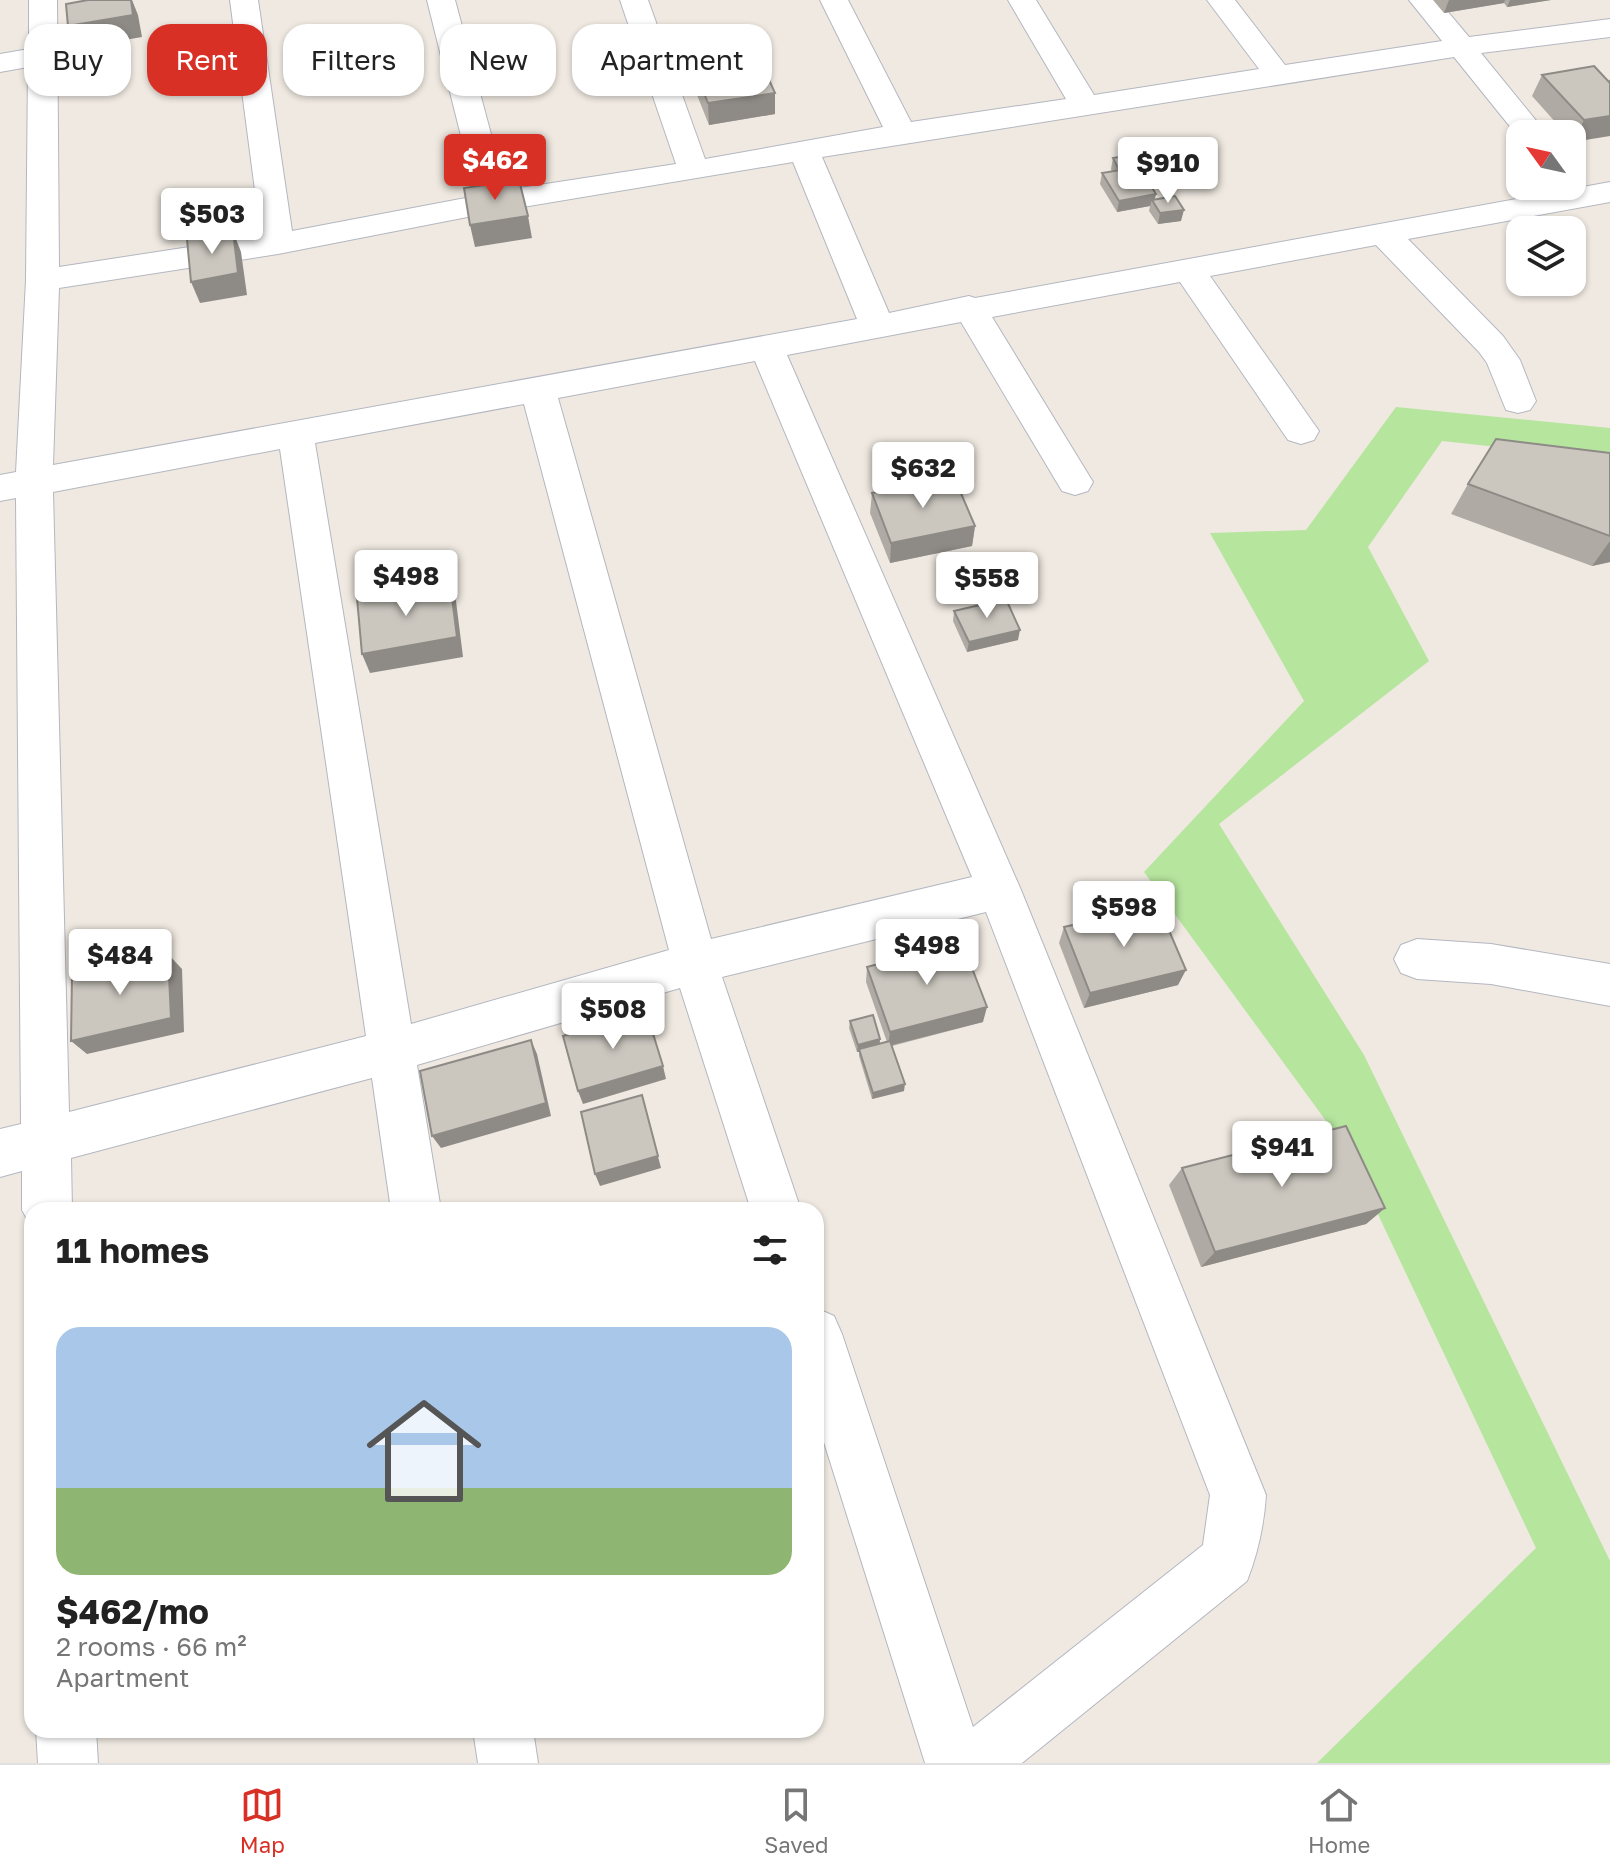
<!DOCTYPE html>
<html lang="en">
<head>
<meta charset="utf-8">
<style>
  :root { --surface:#fff; --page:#f6f6f6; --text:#222; --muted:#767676; --line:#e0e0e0; --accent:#d93025 }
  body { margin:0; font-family:"Golos Text",sans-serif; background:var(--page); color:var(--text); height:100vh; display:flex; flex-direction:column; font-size:30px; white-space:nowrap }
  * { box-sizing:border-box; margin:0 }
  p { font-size:26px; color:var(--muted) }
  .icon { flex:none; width:44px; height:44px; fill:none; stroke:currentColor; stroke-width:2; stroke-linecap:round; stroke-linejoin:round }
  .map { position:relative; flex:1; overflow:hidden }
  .sheet { position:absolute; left:24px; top:1202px; width:800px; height:536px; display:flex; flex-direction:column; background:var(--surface); border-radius:24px; box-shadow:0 2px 6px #0004 }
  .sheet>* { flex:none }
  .banner { position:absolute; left:24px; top:24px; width:800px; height:72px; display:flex; gap:16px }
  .needle { width:52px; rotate:303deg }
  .fabs { position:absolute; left:1506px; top:120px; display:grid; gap:16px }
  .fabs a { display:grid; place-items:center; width:80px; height:80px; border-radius:16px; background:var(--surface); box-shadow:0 2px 6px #0004; font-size:40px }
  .price { position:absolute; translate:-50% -68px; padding:0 18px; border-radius:8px; background:#fff; color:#222; font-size:26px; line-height:52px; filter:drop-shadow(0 2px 4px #0008) }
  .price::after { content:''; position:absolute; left:50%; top:48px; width:24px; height:18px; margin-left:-12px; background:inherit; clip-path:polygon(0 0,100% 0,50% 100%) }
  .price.current { background:var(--accent); color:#fff }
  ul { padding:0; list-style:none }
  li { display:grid; align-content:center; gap:16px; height:424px; padding:0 32px }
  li+li { border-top:2px solid var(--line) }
  li span { display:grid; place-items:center; height:248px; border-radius:24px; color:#555 }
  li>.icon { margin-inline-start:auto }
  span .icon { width:144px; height:144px; fill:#fffc; stroke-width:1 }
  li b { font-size:34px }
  h2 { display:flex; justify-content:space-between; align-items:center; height:96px; padding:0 32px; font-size:34px }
  .chip { padding:0 28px; border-radius:24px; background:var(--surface); box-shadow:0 2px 6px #0004; font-size:28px; line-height:72px }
  .chip.current { background:var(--accent); color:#fff }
  .menu { display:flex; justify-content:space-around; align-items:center; height:112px; border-top:2px solid var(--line); background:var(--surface); font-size:22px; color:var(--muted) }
  .menu a { display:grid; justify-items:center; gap:4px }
  .menu .current { color:var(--accent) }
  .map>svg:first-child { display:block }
  .green { fill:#b6e59e }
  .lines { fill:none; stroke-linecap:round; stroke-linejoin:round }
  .street-casing { stroke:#b4b7c1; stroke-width:2 }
  .street { fill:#fff; fill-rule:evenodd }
  .wall { fill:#afaba4 }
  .shaded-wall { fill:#8e8b86 }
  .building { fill:#cbc7bf; stroke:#8e8b86; stroke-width:2 }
</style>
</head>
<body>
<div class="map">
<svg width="1610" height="1763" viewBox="0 0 1610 1763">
  <rect width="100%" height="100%" fill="#efe9e1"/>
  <!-- green -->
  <polygon class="green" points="1396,407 1610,428 1610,459 1442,441 1368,547 1429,661 1219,824 1364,1055 1610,1561 1610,1763 1317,1763 1536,1548 1348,1151 1144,872 1304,701 1210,533 1306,530"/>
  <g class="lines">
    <!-- street casing -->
    <g class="street-casing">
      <g id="street">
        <path d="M29,0H57L59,267L261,236L230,0H258L292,231L476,196L427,0H455L506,190L676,164L620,0H648L705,159L883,127L820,0H848L911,122L1066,99L1008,0H1036L1094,95L1259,69L1207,0H1235L1285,65L1442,41L1409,0H1438L1469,37L1610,19V37L1481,53L1547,134H1520V139L1454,57L822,157L889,313L969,296L975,298L1610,182V202L1408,239L1503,336L1520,360L1536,401L1530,410L1518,413L1506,410L1487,363L1479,352L1376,245L1210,276L1319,431L1314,440L1301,444L1288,440L1180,282L992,317L1093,482L1088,491L1075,495L1062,491L961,322L787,355L1021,890L1266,1495C1264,1525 1258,1553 1247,1581L1022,1763H925L816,1417V1308L834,1316L842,1334L973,1727L1203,1545L1210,1495L986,912L722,977L801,1210H751L680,988L417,1065L441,1210H391L372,1078L71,1158L72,1210H32V1228L22,1210V1171L0,1177V1129L21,1124L16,498L0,501V475L16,472L26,280L28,67L0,72V54L29,49ZM793,162L857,319L53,465L59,288L278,254L493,212ZM755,361L972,877L711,939L558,398ZM524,404L669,950L411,1024L315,443ZM280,449L366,1036L69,1112L53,492Z"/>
        <polygon points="1417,939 1491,944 1610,964 1610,1006 1491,984 1417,979 1401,973 1394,959 1401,945"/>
        <polygon points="36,1730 96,1730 98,1763 38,1763"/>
        <polygon points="473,1730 533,1730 538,1763 478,1763"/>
      </g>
    </g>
    <!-- street -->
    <use href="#street" class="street"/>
  </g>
  <!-- wall -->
  <g class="wall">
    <polygon points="1433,0 1551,0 1507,7 1504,3 1444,13"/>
    <polygon points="710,49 775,114 709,125 695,90 694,68 711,65"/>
    <polygon points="1542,75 1609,82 1573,142 1572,134 1566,134 1532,96"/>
    <polygon points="1113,158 1141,171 1154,199 1181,221 1158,224 1149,211 1150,206 1117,212 1100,184 1102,173 1112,172 1111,169"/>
    <polygon points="1610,453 1610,562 1592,566 1451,514 1468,484"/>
    <polygon points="872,493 975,526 972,546 890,563 870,513"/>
    <polygon points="954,611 1018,640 967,652 953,621"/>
    <polygon points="1064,927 1178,985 1084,1008 1059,943"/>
    <polygon points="867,967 983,1022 892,1046 904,1091 872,1099 859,1056 859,1052 857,1052 849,1028 850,1021 880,1039 880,1044 887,1042 866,982"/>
    <polygon points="1182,1168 1385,1208 1366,1224 1201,1267 1169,1185"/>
  </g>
  <!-- shaded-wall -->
  <g class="shaded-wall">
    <polygon points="131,0 132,0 138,15 142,37 78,48 68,26"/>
    <polygon points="1449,0 1505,0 1504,3 1444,13"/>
    <polygon points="1510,0 1551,0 1507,7"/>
    <polygon points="775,93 775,114 709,125 708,103"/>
    <polygon points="1610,116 1610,136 1573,142 1584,120"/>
    <polygon points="1143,164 1141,175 1116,179 1118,168"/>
    <polygon points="1156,194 1154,203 1152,200 1150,206 1117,212 1119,201"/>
    <polygon points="1184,210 1181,221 1158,224 1160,213"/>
    <polygon points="528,216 532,238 475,247 470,225"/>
    <polygon points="233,231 241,252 247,295 200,303 191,282"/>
    <polygon points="975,526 972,546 890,563 891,543"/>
    <polygon points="1610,541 1610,562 1592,566"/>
    <polygon points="450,582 456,601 463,657 370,673 362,654"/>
    <polygon points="1020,630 1018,640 967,652 969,642"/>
    <polygon points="168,954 182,969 184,1032 87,1054 71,1041"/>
    <polygon points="1186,970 1178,985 1084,1008 1090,993"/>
    <polygon points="987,1007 983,1022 888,1046 890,1032"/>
    <polygon points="880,1039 879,1046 859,1049 859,1052 857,1052 858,1045"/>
    <polygon points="531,1040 537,1054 551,1116 441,1148 432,1136"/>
    <polygon points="663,1066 666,1079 583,1104 578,1091"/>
    <polygon points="905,1084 904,1091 872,1099 873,1093"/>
    <polygon points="642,1095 661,1168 600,1186 595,1174"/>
    <polygon points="1385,1208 1366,1224 1201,1267 1215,1252"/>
  </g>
  <!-- building -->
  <g class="building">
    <polygon points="88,0 131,0 133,15 68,26 66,4"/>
    <polygon points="752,42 775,93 708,103 694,68 717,64 710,49"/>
    <polygon points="1594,66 1609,82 1610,81 1610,116 1584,120 1542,75"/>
    <polygon points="1137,154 1143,164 1118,168 1113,158"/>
    <polygon points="1139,167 1156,194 1119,201 1102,173"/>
    <polygon points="519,180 528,216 470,225 464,188"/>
    <polygon points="1175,196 1184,210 1160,213 1152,200"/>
    <polygon points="233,231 238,273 191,282 187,239"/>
    <polygon points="1496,439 1610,453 1610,536 1468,484"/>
    <polygon points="954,477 975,526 891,543 872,493"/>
    <polygon points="450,582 457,637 362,654 357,598"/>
    <polygon points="1006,599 1020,630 969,642 954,611"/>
    <polygon points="1158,905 1186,970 1090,993 1064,927"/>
    <polygon points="962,942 987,1007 890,1032 867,967"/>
    <polygon points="168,954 171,1018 71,1041 72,975"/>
    <polygon points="646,1011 663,1066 578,1091 563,1036"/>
    <polygon points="873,1015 880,1039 858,1045 850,1021"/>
    <polygon points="531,1040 546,1103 432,1136 420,1071"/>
    <polygon points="890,1041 905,1084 873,1093 859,1049"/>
    <polygon points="642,1095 658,1156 595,1174 581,1112"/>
    <polygon points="1346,1126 1385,1208 1215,1252 1182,1168"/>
  </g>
</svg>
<div class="fabs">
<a><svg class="needle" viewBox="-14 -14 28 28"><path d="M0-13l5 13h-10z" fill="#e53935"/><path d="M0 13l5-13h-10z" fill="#767676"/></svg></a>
<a><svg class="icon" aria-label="layers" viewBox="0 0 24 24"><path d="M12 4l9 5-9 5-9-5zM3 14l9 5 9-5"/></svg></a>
</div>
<b class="price current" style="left:495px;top:202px">$462</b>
<b class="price" style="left:1168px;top:205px">$910</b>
<b class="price" style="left:212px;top:256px">$503</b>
<b class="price" style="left:923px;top:510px">$632</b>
<b class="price" style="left:406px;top:618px">$498</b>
<b class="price" style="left:987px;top:620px">$558</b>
<b class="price" style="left:1124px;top:949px">$598</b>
<b class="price" style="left:927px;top:987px">$498</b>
<b class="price" style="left:120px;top:997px">$484</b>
<b class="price" style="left:613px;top:1051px">$508</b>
<b class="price" style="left:1282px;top:1189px">$941</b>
<div class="banner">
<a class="chip">Buy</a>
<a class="chip current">Rent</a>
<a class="chip">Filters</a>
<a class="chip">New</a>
<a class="chip">Apartment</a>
</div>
<section class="sheet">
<h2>11 homes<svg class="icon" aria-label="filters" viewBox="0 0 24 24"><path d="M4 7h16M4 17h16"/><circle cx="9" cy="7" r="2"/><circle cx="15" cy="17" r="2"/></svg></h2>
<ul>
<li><span style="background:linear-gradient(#a9c7e8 65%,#8fb573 0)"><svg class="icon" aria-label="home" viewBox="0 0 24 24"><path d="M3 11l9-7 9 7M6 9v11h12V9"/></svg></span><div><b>$462/mo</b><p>2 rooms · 66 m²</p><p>Apartment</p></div></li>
</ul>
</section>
</div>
<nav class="menu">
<a class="current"><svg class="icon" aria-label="map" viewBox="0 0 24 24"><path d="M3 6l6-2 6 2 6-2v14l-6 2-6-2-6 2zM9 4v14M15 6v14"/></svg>Map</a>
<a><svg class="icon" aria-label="saved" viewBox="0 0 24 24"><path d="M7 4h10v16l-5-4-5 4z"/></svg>Saved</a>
<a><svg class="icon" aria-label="home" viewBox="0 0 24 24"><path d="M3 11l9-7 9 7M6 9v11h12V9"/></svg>Home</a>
</nav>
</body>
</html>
